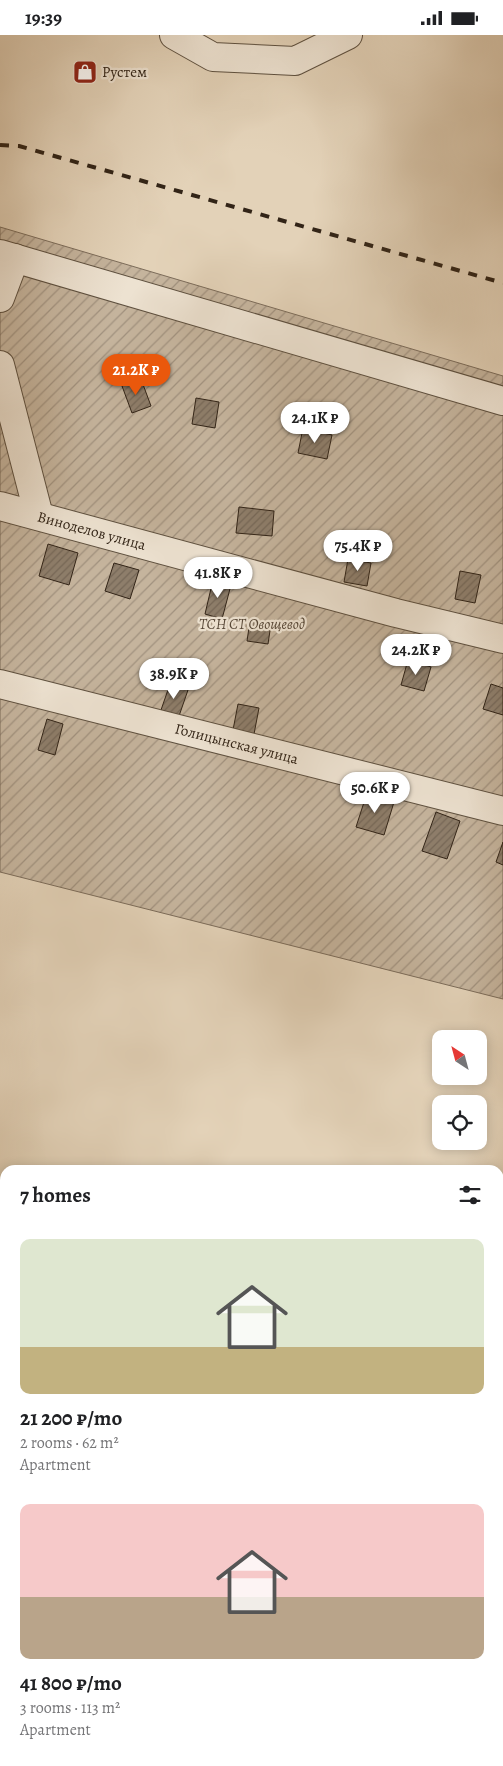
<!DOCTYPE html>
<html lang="en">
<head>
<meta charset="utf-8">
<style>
  :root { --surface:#fff; --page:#f6f6f6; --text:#202124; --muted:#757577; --accent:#ea580c }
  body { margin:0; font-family:Alegreya,serif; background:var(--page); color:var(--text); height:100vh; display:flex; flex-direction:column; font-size:19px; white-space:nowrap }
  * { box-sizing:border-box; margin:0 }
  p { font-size:16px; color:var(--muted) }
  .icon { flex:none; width:28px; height:28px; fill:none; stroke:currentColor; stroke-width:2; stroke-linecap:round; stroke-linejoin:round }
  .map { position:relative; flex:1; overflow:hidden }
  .details { position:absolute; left:0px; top:1130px; width:504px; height:601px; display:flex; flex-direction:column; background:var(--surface); border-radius:15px 15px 0 0; box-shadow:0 2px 12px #0003 }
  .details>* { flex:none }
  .needle { width:32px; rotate:324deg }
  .fabs { position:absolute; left:432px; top:995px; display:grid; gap:10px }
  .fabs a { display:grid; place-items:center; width:55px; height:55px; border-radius:10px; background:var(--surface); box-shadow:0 2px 12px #0003; font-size:25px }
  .price { position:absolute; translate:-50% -42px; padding:0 11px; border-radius:18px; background:#fff; color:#222; font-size:16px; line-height:32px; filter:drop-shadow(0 1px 2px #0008) }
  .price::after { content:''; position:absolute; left:50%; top:30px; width:15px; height:11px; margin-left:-8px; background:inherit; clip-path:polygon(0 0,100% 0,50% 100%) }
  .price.current { background:var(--accent); color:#fff }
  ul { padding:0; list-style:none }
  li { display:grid; align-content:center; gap:10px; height:265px; padding:0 20px }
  li span { display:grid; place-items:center; height:155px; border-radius:10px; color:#555 }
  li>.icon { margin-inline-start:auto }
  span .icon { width:90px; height:90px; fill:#fffc; stroke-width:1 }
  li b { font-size:21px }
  h2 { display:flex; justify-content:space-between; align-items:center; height:60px; padding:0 20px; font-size:21px }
  .status { display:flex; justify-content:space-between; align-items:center; height:35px; padding:0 25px; background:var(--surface); direction:ltr }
  .status svg { height:14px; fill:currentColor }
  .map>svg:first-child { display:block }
  .garden { fill:url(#garden-furrows); stroke:#7c6c5a }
  .building { fill:url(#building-hatch); stroke:#322417 }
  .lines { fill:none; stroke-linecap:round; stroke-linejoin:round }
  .minor-casing { stroke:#5e503f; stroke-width:30 }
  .minor { stroke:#ede2d1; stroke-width:28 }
  .rail { stroke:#322417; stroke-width:4; stroke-dasharray:9 9; stroke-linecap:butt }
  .labels { text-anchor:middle; stroke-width:4.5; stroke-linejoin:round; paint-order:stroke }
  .poi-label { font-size:15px; fill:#322417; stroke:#ede2d1; text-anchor:start }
  .street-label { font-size:15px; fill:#322417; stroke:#ede2d1 }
  .park-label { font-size:15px; font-style:italic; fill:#574838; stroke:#ede2d1 }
</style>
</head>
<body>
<div class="status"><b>19:39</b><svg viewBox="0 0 49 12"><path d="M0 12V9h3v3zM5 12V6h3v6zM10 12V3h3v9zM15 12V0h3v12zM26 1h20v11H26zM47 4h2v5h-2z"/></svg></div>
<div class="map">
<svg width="503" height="1731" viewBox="0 0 503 1731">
  <defs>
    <pattern id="garden-furrows" width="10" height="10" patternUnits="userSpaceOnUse" patternTransform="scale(1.25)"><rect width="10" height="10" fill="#c5b49d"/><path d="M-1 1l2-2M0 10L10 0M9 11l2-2" fill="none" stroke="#a1927f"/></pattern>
    <pattern id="building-hatch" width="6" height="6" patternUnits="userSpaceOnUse" patternTransform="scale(1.25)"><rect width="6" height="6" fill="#8e7e6b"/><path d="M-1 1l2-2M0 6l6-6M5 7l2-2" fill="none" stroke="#756757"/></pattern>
  </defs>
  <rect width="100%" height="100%" fill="#e3d2b8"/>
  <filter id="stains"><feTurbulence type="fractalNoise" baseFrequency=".004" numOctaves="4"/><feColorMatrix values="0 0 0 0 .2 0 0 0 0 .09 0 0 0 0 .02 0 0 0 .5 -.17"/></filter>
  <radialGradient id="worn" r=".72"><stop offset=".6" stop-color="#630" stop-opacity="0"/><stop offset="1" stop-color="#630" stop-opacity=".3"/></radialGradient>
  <!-- garden -->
  <polygon class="garden" points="0,192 503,341 503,964 0,837"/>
  <!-- building -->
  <g class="building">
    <polygon points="141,344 151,371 132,378 122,351"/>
    <polygon points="196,363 219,367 215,393 192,389"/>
    <polygon points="303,393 332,400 327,424 298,418"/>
    <polygon points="239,472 274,476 272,501 236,498"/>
    <polygon points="48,509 78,518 69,550 39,541"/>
    <polygon points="348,524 371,528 367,551 344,547"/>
    <polygon points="114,528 139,535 130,564 105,556"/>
    <polygon points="460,536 481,540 475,568 455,564"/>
    <polygon points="213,545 231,550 222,584 205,579"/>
    <polygon points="250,586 271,589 268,609 247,606"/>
    <polygon points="408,625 431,632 424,656 401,650"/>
    <polygon points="170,649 188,655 179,681 161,675"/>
    <polygon points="491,649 503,653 503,680 483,674"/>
    <polygon points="238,669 259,673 254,699 233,695"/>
    <polygon points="47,684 63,689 55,720 38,715"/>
    <polygon points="367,758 394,767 384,800 356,792"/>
    <polygon points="436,777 460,786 447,824 422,816"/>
    <polygon points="503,807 503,830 496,827"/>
  </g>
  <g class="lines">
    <!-- minor casing -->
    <g class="minor-casing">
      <g id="minor">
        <polyline points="174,0 213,22 295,26 348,0"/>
        <polyline points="0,219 503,366"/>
        <polyline points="0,263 15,223"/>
        <polyline points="0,330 39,481"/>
        <path id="s1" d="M0,471L396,578L503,604"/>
        <path id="s2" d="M0,649L503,776"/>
      </g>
    </g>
    <!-- minor -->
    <use href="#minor" class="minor"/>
    <!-- rail -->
    <polyline class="rail" points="0,110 19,111 503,248"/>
  </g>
  <!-- icons -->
  <defs>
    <g id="shop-square" transform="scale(1.25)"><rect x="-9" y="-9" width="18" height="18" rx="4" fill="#8f2418" stroke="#ede2d1"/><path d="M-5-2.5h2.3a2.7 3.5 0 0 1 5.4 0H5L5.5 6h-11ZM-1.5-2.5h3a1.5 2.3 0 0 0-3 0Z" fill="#fff"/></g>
  </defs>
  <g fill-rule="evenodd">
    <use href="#shop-square" x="85" y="37"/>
  </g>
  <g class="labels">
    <!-- poi labels -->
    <g class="poi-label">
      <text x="102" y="42">Рустем</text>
    </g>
    <!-- street labels -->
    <g class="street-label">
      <text dy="5" stroke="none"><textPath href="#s1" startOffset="95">Виноделов улица</textPath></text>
      <text dy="5" stroke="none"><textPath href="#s2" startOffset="244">Голицынская улица</textPath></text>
    </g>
    <!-- park labels -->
    <g class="park-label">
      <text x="252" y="594">ТСН СТ Овощевод</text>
    </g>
  </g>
  <rect width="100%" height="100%" filter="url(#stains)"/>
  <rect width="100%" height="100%" fill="url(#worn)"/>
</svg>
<div class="fabs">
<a><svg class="needle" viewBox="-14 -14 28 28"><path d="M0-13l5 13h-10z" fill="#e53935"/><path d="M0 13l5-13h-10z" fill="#757577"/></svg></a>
<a><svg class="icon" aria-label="locate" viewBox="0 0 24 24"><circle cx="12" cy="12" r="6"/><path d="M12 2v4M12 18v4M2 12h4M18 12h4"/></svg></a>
</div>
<b class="price current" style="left:136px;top:361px">21.2K ₽</b>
<b class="price" style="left:315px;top:409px">24.1K ₽</b>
<b class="price" style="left:358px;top:537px">75.4K ₽</b>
<b class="price" style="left:218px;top:564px">41.8K ₽</b>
<b class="price" style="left:416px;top:641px">24.2K ₽</b>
<b class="price" style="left:174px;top:665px">38.9K ₽</b>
<b class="price" style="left:375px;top:779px">50.6K ₽</b>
<section class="details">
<h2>7 homes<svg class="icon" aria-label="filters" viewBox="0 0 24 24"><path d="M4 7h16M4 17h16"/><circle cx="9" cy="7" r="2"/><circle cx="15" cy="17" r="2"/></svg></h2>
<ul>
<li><span style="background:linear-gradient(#dfe7d0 70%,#c2b280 0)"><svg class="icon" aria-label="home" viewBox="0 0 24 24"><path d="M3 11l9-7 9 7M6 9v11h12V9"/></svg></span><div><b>21 200 ₽/mo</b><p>2 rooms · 62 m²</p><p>Apartment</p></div></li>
<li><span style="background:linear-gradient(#f6c9c9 60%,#b9a48a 0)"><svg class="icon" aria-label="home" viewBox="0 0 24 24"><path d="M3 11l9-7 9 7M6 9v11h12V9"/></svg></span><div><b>41 800 ₽/mo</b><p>3 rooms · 113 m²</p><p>Apartment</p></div></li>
</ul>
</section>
</div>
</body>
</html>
